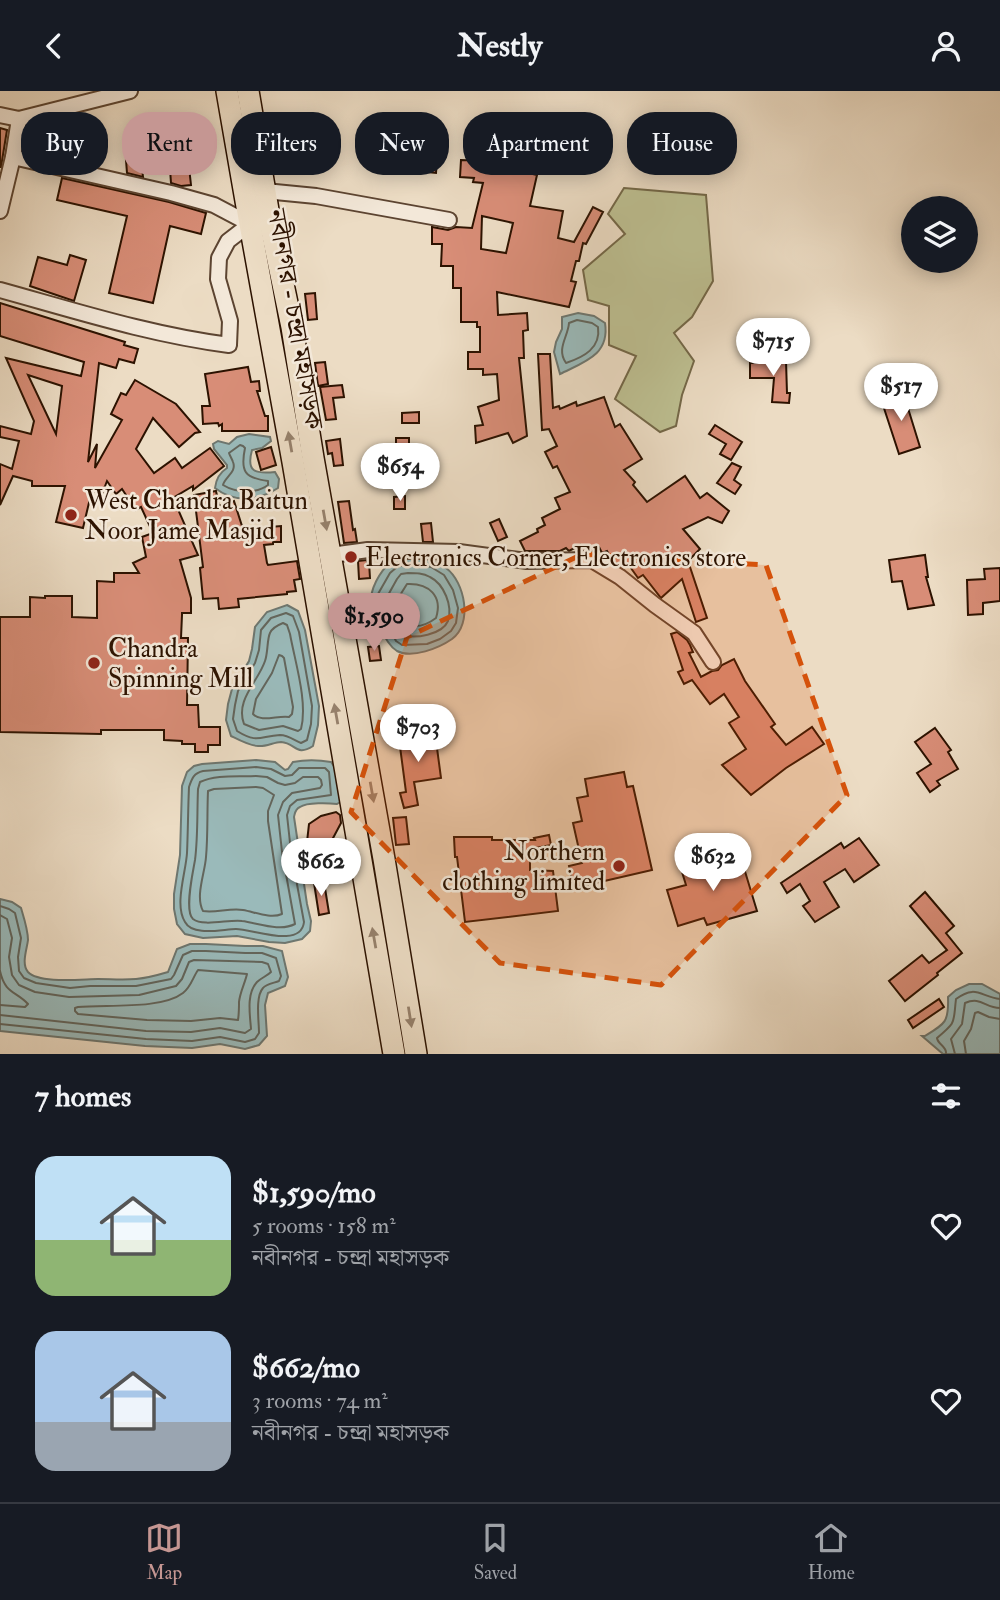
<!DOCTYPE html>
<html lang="en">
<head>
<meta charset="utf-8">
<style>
  :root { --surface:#171b24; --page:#242831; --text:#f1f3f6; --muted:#9ea1a6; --line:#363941; --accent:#c59692 }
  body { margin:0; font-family:"IM FELL Double Pica","Noto Serif Bengali",serif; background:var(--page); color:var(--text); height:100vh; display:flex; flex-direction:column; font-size:26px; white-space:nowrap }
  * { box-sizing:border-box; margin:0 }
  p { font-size:23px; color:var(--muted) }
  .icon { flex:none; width:38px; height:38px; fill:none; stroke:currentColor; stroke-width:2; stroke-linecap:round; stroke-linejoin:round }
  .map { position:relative; height:963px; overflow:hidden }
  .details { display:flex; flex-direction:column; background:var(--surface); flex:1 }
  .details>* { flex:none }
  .guide { position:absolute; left:21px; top:21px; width:959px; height:63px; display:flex; gap:14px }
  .controls { position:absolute; left:901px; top:105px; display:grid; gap:14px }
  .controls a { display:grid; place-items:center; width:77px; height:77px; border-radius:50%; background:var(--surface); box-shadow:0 4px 18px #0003; font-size:35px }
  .price { position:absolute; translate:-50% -60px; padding:0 16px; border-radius:24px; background:#fff; color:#222; font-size:23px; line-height:46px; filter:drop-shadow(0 2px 4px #0008) }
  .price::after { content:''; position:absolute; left:50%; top:42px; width:21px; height:16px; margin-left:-10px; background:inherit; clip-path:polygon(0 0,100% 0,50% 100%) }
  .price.current { background:var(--accent); color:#111 }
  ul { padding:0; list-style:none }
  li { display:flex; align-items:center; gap:21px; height:175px; padding:0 35px }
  li span { display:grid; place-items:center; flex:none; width:196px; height:140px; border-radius:21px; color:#555 }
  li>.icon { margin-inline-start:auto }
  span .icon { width:84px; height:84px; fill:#fffc; stroke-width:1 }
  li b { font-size:30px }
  h2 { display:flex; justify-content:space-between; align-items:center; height:84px; padding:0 35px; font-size:30px }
  .tag { padding:0 24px; border-radius:28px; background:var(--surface); box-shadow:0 4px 18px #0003; font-size:24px; line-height:63px }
  .tag.current { background:var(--accent); color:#111 }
  header { display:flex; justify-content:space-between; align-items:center; height:91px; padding:0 35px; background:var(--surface); font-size:32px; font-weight:700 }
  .tab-bar { display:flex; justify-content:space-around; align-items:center; height:98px; border-top:2px solid var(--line); background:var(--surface); font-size:19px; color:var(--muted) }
  .tab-bar a { display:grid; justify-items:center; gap:4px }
  .tab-bar .current { color:var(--accent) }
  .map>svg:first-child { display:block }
  .green { fill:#bdbf91; stroke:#746848; stroke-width:2 }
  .water { fill:#9ababa; stroke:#6e7770; stroke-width:2 }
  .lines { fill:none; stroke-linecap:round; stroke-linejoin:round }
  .shore { stroke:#63665d; stroke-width:2 }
  .building { fill:#d88d77; stroke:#2c1200; stroke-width:2; fill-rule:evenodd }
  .minor-casing { stroke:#5c4431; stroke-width:18 }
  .highway-casing { stroke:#2c1200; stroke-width:24 }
  .minor { stroke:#f3e8d9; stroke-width:14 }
  .highway { stroke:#ecdcc4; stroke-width:21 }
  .oneway { fill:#96816c }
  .marked { fill:#d5520b; fill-opacity:0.2; stroke:#d5520b; stroke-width:5; stroke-dasharray:14 9; stroke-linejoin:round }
  .poi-dot { fill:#8f2418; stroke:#f3e8d9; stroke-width:2.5 }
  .labels { text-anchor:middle; stroke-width:5; stroke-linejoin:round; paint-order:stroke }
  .street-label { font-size:26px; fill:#2c1200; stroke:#f3e8d9 }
  .poi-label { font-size:26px; fill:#2c1200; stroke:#f3e8d9; text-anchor:start }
</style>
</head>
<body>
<header><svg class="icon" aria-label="back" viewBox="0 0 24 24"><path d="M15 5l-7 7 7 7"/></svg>Nestly<svg class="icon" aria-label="person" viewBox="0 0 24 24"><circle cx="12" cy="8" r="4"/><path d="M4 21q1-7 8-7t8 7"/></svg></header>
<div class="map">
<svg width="1000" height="963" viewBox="0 0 1000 963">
  <rect width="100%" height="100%" fill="#ecdcc4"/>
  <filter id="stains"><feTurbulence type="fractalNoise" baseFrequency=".00286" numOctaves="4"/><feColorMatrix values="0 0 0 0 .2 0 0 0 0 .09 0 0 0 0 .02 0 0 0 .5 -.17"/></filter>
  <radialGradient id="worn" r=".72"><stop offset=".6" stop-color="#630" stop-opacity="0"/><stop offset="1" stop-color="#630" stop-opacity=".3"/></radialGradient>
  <!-- green -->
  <polygon class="green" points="624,97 706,104 713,190 692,226 674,242 694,270 682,304 676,335 660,341 615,308 636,265 609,254 609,215 588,209 583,179 625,143 608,123"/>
  <!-- water -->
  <g class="water">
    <path d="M578,222L594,225L605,232C610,264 584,271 560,283L554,261L556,251L562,238V226Z"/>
    <path d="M249,343L270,346L271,350L262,357L252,359C246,381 255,383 275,381L279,388L278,397C258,410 234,412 215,397C216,388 219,382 227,377V374L214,358L213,353L218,350L229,353L237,346Z"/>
    <path d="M406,466C421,467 434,468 446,477C465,491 473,533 452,548C439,557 412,568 397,560C389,555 385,546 381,538C377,531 372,522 371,514C369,499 380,480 391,471C395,468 400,467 406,466Z"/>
    <path d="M287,514L298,520L305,539L319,615L318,634L313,655C296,666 296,652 281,651C274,651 266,656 258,655C250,655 239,649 231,645L226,629L228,613L232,598L249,570L252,558L255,536L267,521Z"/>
    <path d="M256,669L275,671L285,679L288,678L293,671C304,669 319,669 331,671L336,678L340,711L337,713C329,712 307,711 300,716C295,718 295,722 294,726L307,813L311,830L310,840L302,848L285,852L269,851L237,845L203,847L185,843L177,833L174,818V803L180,764L182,695L187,681L194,675L202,673Z"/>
    <path d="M0,808L12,811L21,817C24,827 28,839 28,849C27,858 21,873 28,881C39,893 83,888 98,888C110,888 123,889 136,888C147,887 158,884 168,881L177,858L190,853H206L245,855H263L282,860L288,886L285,895L268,902L265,914L267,945L259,954L245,958L220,953L192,957L145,955L0,940Z"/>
    <path d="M969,893H982L1000,903V963H943L922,945H925C945,933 949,931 948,906L956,899Z"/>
  </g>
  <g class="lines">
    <!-- shore -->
    <g class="shore">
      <path d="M577,229L592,232L598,236C601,257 584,266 566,272C556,258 568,246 569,232Z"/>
      <path d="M240,354L243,355L245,357C240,381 245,387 268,390V394C256,403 236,402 223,394C225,386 237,381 233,371C232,368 230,365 229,362Z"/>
      <polygon points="407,473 431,476 444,484 453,499 458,517 456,532 451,540 440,548 427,553 402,554 396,550 378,513 378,503 390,482 397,476"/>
      <path d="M408,482C416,482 423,482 430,486C444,493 453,515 448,530C442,544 415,548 402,544L388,516L387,506L397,488L401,483Z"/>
      <path d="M407,493C429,492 443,505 436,527C428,533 418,537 409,534L397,509Z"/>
      <path d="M286,522L293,525L299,541L312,615L311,633L307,649L301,652C294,649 288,644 280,644C260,645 258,653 237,640L233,628L235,614L238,600L255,572L259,559L261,539L271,527Z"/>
      <path d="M283,532L287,534L290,543C295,571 308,611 301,638L298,640L283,635L259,639L244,633C235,609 258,591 265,570C268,562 267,548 270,542C272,537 278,534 283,532Z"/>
      <path d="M279,564L282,565L284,567L293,616L292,623L289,626C278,624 261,632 253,623L256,608L272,582Z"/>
      <path d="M256,676L271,678L285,685L292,684L299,677H325L329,681L331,704L297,709L290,715L287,724L291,761L304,831C301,858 253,838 236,838C223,838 193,846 185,831C174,814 186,781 187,762C188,740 188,718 189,696C192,687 194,682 203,680Z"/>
      <path d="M256,685L267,686L278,692L285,694L295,692L303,686H318L321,689L322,694L320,697L292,702L283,711L278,724L282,761L295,833C280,841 258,832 242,830C230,828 203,836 193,828C184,820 193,781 195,769C198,746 197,722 198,698L200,691C216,683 239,686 256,685Z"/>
      <path d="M256,696L263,697L274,704L268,720V730L282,823C270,828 255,821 243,819C229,817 216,822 203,820C195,805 205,782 206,766C208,744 207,722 208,700L214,698Z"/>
      <path d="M0,815L9,818L15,822L21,847L18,866L19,880L24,887L36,892L70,897L90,895H136L171,888L174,884L183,864L192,860H206L245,862H262L276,867L281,885L279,890C274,892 266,893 263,897C255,906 259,930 259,942L255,948L245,951L220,946L192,950L146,948L0,933"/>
      <path d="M0,824L7,828L12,847L9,866L12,884L19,894L35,901L69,906L139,904L176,895L182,888L189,871L194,869L262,871L268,873L271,881C267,885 261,887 257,891C246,903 250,924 251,938L245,942L220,937L191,941L146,940L0,924"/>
      <path d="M198,879L247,883C245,892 240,901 239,911C239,917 239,923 238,929L220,927L191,930L147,929L78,923L75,920V917L78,916C105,913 161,919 183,902C191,896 193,886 198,879Z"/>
      <path d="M0,880C5,903 16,900 28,913L25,916L0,914"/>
      <path d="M946,963C947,955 938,954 937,947C957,930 953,933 956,908C976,893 981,906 1000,908"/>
      <path d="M955,963L951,948L962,933L965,912C981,905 985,917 1000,917"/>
      <polyline points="966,963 964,950 971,938 975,922 978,921 989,926 1000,928"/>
    </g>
  </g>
  <!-- building -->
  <g class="building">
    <polygon points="0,37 7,39 1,76 0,76"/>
    <polygon points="409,53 438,55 436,82 407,79"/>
    <polygon points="141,68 143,86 127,82 126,69"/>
    <path d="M461,69L503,71V76L537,84L530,115L563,120L558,147L574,151L593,116L603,121L586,153L583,152L579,170H576L571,190L576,191L569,216L497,201L498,224L527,222L528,239L523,240L524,267H519L527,345L513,352L508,342L476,352L475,335L483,334L478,316L499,309L497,283L483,284V278H468V261H480V236H477V231H461V197H453V175H441L442,153H432V136L448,139L456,136L472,137L483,92L473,91L474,87L460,86ZM482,125L513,132L506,162L481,158Z"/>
    <polygon points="189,76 191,94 181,95 171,92 170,78"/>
    <polygon points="62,87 169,111 206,122 201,143 170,135 153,212 109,202 127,125 57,109"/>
    <polygon points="70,164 86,169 74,210 30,195 38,166 67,174"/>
    <polygon points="315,202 317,228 308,229 305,203"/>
    <path d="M0,212L125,251L124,254L138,258L134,272L119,268L116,277L99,272L88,371L97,353L95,377L122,329L111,323L121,302L126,304L135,289L176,313L200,341L195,342L179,356L153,327L136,358L154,382L175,367L182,377L210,357L224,375L193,399V395L173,407L198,464L180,469L191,507V522H182V524L181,547H188L187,614H198L199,636H220V654H208V661H195V653H182V650L164,649V639H101V643L0,641V526H30V506L45,507V505H72V526L97,527V490L114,491V482H139L133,472L146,466L142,446L153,442L141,416L136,419L122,398L116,403L107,390L102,403L92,399L83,437L56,431L65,395H32V390L13,385L0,414V373L12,378L19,350L0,346V335L31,343L34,330L6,267L81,285L84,271L0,245ZM28,284L62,295L56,343Z"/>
    <polygon points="538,263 550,263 553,317 559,315 560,318 576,311 577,315 604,306 615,336 620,333 642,368 624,379 635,391 633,394 647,411 685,385 700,407 707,402 729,420 722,432 708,426 683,438 700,458 688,470 707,527 696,531 682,488 661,507 643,484 638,487 628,473 622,476 613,470 607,460 602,462 599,456 591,459 582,460 580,454 569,460 566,457 560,460 525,460 520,450 538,441 537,438 545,434 542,427 560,418 555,407 570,401 557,375 553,377 545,361 557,355 549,338 542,339"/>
    <polygon points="786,270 787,302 790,302 789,312 772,311 774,287 750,287 750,272"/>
    <polygon points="325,271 328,293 318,295 315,272"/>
    <polygon points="248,276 251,291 259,290 260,300 257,300 265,325 268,325 268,340 222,340 222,333 219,335 218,332 203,333 202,315 210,315 205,283"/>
    <polygon points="342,294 344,306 333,307 336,328 326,329 320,296"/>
    <polygon points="903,301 920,356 899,363 881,308"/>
    <polygon points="419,321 419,332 402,332 402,322"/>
    <polygon points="715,334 742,351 731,369 720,363 726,353 709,343"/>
    <polygon points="396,347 409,347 409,375 396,375 396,369 389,369 388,358 396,358"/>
    <polygon points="340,348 343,374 334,375 332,362 328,363 326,350"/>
    <polygon points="271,356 276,374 261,379 256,361"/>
    <polygon points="732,372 741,376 734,389 741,394 735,403 717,392"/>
    <polygon points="216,400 219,415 234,410 242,435 245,435 245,439 270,438 270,436 281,435 281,451 273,451 273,453 264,454 267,472 268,474 297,470 300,488 294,489 296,500 287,501 287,503 238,508 239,516 219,518 218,507 203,508 200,477 203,476 194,404"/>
    <polygon points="405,405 405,418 394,418 394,406"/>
    <polygon points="349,410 353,439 355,438 357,451 344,452 338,411"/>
    <polygon points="499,428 507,446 498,450 490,432"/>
    <polygon points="431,432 433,451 423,451 421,433"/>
    <polygon points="925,464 928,486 926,486 934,514 908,518 902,490 892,491 889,469"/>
    <polygon points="367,469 367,471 369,471 370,487 359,488 358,470"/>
    <polygon points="1000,477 1000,510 983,512 983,523 968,524 967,489 985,488 984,478"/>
    <polygon points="677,541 687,549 690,554 693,561 689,562 701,586 712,580 718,579 722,574 734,568 745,590 775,633 771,636 786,654 812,636 824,653 786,677 751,704 722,674 746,658 729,632 739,626 724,603 710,613 692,589 684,593 678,581 683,579 671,543"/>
    <polygon points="379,555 381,569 370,570 368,556"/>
    <polygon points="935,637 951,659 948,661 958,678 937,690 940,694 930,701 917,682 931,673 915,651"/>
    <polygon points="435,642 441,687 414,691 418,714 404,717 400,702 406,701 399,648"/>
    <polygon points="624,681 627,696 633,695 652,779 574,797 569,775 582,772 573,732 582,730 577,707 588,705 585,688"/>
    <polygon points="336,721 340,724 341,732 323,766 347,763 349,778 335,779 310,762 307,751 309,733 321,725"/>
    <polygon points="406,726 409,753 396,754 393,727"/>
    <polygon points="549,744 551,754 530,758 530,779 553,780 558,820 465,831 457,766 455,766 454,746 492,746 492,749 535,749 534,747"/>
    <polygon points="859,747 879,774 854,791 845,778 824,791 839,816 815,831 803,815 810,810 800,793 787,802 781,792 841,752 844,757"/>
    <polygon points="740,764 757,820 707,834 704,827 678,835 667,799 686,794 682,781"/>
    <polygon points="324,791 329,822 319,824 314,792"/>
    <polygon points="925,801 954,835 946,842 962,862 937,882 938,884 905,910 889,890 922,864 929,872 947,859 910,815"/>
    <polygon points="939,908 944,916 913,937 908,929"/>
  </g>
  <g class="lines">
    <!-- minor casing -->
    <g class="minor-casing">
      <g id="minor">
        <polyline points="0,24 19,28 130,0"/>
        <polyline points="265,100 316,105 449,129"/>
        <polyline points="0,120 13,66 19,28"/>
        <path d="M0,199C76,220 151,244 229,254L230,230L218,188L219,167L228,150L250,133L214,114L171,102L13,66"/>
        <polyline points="331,464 368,459 459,461 527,470 592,469 620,486 655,514 694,542 713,571"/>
      </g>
    </g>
    <!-- highway casing -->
    <g class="highway-casing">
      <g id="highway">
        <polyline points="227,0 250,133 293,371 394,963"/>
        <polyline points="248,0 270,131 292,236 313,367 384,768 416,963"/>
      </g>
    </g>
    <!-- minor -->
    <use href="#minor" class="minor"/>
    <!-- highway -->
    <use href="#highway" class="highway"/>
  </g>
  <!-- one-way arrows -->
  <defs><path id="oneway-solid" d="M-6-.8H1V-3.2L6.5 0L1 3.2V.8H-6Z" transform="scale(1.75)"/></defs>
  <g class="oneway">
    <use href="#oneway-solid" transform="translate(290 351) rotate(-100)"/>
    <use href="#oneway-solid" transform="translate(325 429) rotate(80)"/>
    <use href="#oneway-solid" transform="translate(336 623) rotate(-100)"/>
    <use href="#oneway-solid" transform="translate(372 701) rotate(80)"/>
    <use href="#oneway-solid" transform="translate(374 847) rotate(-100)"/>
    <use href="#oneway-solid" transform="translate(410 926) rotate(81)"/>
  </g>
  <!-- marked area -->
  <path class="marked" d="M583,463L766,474L847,704L661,894L500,872L351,721L407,546Z"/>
  <!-- markers -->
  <g class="poi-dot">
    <circle cx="71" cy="424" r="7"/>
    <circle cx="351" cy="466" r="7"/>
    <circle cx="94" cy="572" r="7"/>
    <circle cx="619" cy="775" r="7"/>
  </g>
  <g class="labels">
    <!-- street labels -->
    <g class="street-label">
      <text transform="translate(296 228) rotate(80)" y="9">নবীনগর - চন্দ্রা মহাসড়ক</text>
    </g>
    <!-- poi labels -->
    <g class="poi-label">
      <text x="85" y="418">West Chandra Baitun<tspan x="85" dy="30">Noor Jame Masjid</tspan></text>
      <text x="365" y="475">Electronics Corner, Electronics store</text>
      <text x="108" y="566">Chandra<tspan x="108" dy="30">Spinning Mill</tspan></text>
      <text x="605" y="769" text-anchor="end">Northern<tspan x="605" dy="30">clothing limited</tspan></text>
    </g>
  </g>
  <rect width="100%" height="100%" filter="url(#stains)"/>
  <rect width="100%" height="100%" fill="url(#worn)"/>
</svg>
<div class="controls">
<a><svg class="icon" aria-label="layers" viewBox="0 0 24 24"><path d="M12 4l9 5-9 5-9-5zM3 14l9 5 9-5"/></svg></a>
</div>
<b class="price" style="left:773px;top:287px">$715</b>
<b class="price" style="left:901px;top:332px">$517</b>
<b class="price" style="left:400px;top:412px">$654</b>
<b class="price current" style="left:374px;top:562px">$1,590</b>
<b class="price" style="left:418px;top:673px">$703</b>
<b class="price" style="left:713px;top:802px">$632</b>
<b class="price" style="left:321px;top:807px">$662</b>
<div class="guide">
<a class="tag">Buy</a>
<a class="tag current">Rent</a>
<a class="tag">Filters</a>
<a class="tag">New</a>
<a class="tag">Apartment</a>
<a class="tag">House</a>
</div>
</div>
<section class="details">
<h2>7 homes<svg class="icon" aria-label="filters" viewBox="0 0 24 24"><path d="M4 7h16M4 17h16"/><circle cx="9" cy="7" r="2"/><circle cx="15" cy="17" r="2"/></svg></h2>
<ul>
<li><span style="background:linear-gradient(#bfe0f5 60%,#8fb573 0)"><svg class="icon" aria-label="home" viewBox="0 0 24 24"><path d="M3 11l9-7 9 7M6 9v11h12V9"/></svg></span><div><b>$1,590/mo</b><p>5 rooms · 158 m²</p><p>নবীনগর - চন্দ্রা মহাসড়ক</p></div><svg class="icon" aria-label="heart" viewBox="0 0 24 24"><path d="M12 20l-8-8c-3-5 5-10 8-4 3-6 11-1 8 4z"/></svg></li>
<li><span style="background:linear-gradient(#a9c7e8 65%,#9aa5b1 0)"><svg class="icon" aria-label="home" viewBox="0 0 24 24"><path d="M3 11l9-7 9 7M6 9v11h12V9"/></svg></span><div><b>$662/mo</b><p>3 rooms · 74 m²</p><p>নবীনগর - চন্দ্রা মহাসড়ক</p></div><svg class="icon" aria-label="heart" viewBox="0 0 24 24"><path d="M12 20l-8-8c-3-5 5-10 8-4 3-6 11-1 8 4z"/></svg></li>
</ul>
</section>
<nav class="tab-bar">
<a class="current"><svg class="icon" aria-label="map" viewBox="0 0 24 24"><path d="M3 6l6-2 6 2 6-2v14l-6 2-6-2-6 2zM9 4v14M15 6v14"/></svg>Map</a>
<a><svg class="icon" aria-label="saved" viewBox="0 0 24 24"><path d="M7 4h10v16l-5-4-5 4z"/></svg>Saved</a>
<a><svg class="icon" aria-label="home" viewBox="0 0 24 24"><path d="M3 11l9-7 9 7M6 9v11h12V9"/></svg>Home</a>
</nav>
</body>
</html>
